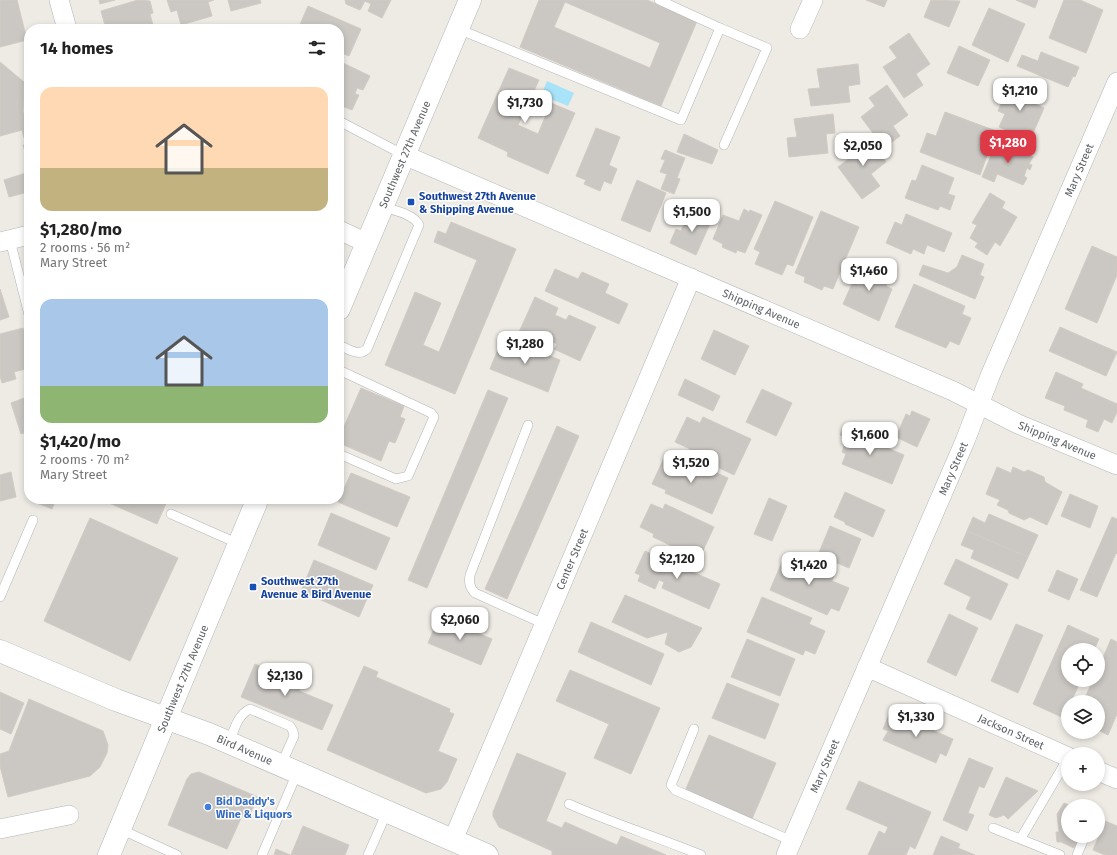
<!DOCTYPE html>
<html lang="en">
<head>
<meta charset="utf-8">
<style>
  :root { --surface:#fff; --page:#f2f2f2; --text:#222; --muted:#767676; --accent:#de3946 }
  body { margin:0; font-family:"Fira Sans",sans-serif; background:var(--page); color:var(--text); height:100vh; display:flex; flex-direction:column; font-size:15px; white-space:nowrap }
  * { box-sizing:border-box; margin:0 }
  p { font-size:13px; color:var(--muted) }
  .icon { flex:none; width:22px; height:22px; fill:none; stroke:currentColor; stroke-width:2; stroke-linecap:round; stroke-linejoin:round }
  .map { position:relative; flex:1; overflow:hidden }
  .details { position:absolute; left:24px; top:24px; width:320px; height:480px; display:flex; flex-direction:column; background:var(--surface); border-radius:16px; box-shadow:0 2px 6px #0003 }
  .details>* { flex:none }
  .buttons { position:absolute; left:1061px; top:643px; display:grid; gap:8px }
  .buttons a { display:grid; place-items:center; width:44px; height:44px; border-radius:50%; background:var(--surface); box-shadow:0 2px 6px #0003; font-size:20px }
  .price { position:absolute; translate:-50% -34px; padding:0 9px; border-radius:8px; background:#fff; color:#222; font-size:13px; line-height:26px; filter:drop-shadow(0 1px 2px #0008) }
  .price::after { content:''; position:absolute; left:50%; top:24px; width:12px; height:9px; margin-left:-6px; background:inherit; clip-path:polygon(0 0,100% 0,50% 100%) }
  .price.current { background:var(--accent); color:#fff }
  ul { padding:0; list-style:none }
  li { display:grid; align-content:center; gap:8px; height:212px; padding:0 16px }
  li span { display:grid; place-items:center; height:124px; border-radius:12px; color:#555 }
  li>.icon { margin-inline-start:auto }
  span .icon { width:72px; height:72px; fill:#fffc; stroke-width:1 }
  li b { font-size:17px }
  h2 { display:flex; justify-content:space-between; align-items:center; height:48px; padding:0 16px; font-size:17px }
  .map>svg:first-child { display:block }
  .water { fill:#a8e3fa }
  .building { fill:#cbc7c3; stroke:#d2cbc3; fill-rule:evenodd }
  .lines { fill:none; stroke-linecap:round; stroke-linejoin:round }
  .lane-casing { stroke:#b4b7ba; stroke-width:10 }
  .street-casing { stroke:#b4b7ba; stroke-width:20 }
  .secondary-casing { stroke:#b3b7bb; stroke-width:23 }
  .path { stroke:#9dc7a2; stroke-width:2.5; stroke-dasharray:4 2; stroke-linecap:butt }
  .lane { stroke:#fff; stroke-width:9 }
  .street { stroke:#fff; stroke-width:19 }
  .secondary { stroke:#fff; stroke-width:22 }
  .transit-dot { fill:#1a4fb4; stroke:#fff; stroke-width:1.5 }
  .shop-dot { fill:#3f7fe0; stroke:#fff; stroke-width:1.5 }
  .labels { text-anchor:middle; stroke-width:3; stroke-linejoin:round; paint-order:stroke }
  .street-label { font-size:11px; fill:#5c6164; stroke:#fff }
  .transit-label { font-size:11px; font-weight:bold; fill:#164399; stroke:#fff; text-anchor:start }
  .shop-label { font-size:11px; font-weight:bold; fill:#366cbe; stroke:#fff; text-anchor:start }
</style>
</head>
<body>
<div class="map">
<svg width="1117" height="855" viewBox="0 0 1117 855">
  <rect width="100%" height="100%" fill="#eeeae4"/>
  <!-- water -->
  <polygon class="water" points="547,81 574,93 568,106 546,97 544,100 540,98"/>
  <!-- building -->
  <g class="building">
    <polygon points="0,0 17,0 27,40 0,47"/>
    <polygon points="99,0 115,0 100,4"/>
    <polygon points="138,0 150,1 153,13 150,14 154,29 106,29 101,11"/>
    <polygon points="167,0 214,0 208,2 212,16 181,25 177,10 171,12"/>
    <polygon points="228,0 260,0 261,3 231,11"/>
    <polygon points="345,0 391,0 382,18 368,11 371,4 365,1 360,10 346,4"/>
    <path d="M539,0H647L697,21L661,106L520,47ZM565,2L660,43L650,68L554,27Z"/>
    <polygon points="866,0 887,0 884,7"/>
    <polygon points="931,0 960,1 949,27 924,17"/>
    <polygon points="1016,0 1038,0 1035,8"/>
    <polygon points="1064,0 1080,0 1103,10 1086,53 1049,38"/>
    <polygon points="308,6 361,29 349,56 339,52 339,29 298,29"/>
    <polygon points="989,8 1025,24 1008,62 972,45"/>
    <polygon points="909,33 930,64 916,74 923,85 904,98 883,67 897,58 889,47"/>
    <polygon points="959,46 990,60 978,86 947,73"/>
    <polygon points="1041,52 1079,67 1075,77 1073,76 1068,87 1017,66 1022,55 1038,61"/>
    <polygon points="339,61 370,76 363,90 357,88 355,94 359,95 352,110 339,105"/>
    <polygon points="0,62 24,82 23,113 29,111 29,137 24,138 22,130 0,136"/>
    <polygon points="858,64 860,84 848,86 850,102 811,106 808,89 820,88 817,69"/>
    <polygon points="509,68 539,80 518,125 538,134 551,103 575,113 548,174 507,156 508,152 478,138"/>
    <polygon points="887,85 908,115 893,126 900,136 884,148 861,117 875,106 869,98"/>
    <polygon points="1009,85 1016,88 1017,85 1033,92 1029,101 1044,108 1030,140 999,127 1005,114 998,111"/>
    <polygon points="945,112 996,131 980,175 920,152 927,133 936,136"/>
    <polygon points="833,114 835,133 826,134 828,153 789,157 787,138 797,137 794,119"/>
    <polygon points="596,128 620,137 609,165 617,169 611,184 604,181 600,191 584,184 586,180 576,176"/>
    <polygon points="684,134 718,150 712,164 677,152"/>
    <polygon points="865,135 886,162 871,174 880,186 862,199 838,167 854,155 849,147"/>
    <polygon points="997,141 1033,157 1029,164 1032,165 1030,170 1027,168 1024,176 1027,178 1023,185 997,174 994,182 982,177"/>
    <polygon points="29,144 29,165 23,145"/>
    <polygon points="665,150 685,158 677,178 680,179 674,194 661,189 667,174 660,172 665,160 661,159"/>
    <polygon points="922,165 954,178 948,194 955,196 950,210 940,206 938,210 905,198 912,180 916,181"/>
    <polygon points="29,172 29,195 28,192 9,197 4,180"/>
    <polygon points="637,180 666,193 650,232 621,220"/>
    <polygon points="990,193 1005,202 1002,208 1017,217 1000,246 995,242 987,255 975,247 978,243 970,238 977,225 972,223"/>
    <polygon points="775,201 813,217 793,266 787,264 782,275 755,264 760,252 754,249"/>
    <polygon points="744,209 749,212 750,210 762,215 745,253 737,250 736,253 722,247 723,244 713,239 723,215 739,221"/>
    <polygon points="690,210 712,219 696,255 670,243 676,229 681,231"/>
    <polygon points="821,211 859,227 833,289 824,286 822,290 804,282 805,277 795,273"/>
    <polygon points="906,214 952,233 944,252 927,245 924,254 913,249 911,254 886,243 895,222 902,225"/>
    <polygon points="451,222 516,249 455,394 385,365 415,292 441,303 423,345 439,352 477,260 434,242 438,231 446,234"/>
    <polygon points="1092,246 1117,257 1117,275 1097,323 1065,309"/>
    <polygon points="962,255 984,264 980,275 984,277 975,299 919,275 923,265 948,273 957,267"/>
    <polygon points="870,264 882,269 881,273 890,277 886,286 892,289 879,321 843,304 859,268 866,271"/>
    <polygon points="555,269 578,279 582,272 609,284 605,293 628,304 619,324 545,291"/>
    <polygon points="914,284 965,306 962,314 971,318 959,345 950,341 946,348 895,327"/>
    <polygon points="0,289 9,317 0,320"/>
    <polygon points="535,297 558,308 555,315 566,320 569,315 596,327 580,361 554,349 557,344 545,338 542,343 519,332"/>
    <polygon points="1060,327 1117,352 1106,376 1049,351"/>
    <polygon points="23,328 29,349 29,368 14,372 16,379 2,383 0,376 0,334"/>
    <polygon points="714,330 749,346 735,375 701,359"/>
    <polygon points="503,337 560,360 548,392 490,369"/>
    <polygon points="1056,372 1083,384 1081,388 1117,404 1117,412 1112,423 1104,419 1098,432 1086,427 1088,420 1064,410 1065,406 1045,398"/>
    <polygon points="685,379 720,396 713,411 678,395"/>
    <polygon points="361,388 404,406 400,417 405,419 395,443 389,441 381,461 339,443 339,438"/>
    <polygon points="762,389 792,403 776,436 746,422"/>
    <polygon points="488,390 508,398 427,588 408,580"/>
    <polygon points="24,398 25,402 29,401 29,435 27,436 26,432 21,434 11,403"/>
    <polygon points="912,411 930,419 917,447 896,437 906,414 910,416"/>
    <polygon points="687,417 700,423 703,417 751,439 734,475 688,453 690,449 675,442"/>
    <polygon points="844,425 877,439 875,443 904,455 892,484 842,464 846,454 842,452 847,438 840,435"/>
    <polygon points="557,426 579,436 507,599 485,589"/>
    <polygon points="680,457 728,478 712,514 665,493 666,490 652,484 664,458 677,464"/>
    <polygon points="997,467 1011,473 1013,467 1024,472 1028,470 1044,477 1045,482 1062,492 1047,525 1030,517 1024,520 1009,513 1008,510 997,505 1000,500 986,494"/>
    <polygon points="11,472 16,497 0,501 0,475"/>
    <polygon points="351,473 410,497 397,527 338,502"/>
    <polygon points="845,492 885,510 873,537 845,524 845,522 834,517"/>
    <polygon points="1070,494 1098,506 1090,528 1061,516"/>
    <polygon points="769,498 787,506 772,541 754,534"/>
    <polygon points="38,499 56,499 52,509 37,503"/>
    <polygon points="100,499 168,499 157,524"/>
    <polygon points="651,504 663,509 665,504 714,527 699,559 653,537 654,534 640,527"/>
    <polygon points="331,513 390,538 376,570 318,545"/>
    <polygon points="989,514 1038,535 1028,557 967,531 973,517 985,523"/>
    <polygon points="1112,517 1117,519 1117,554 1116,553 1097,597 1080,590"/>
    <polygon points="90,518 178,558 130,661 44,621"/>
    <polygon points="830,526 861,539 849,568 818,555"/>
    <polygon points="967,531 1028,557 1018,579 971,558 974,550 961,545"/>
    <polygon points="645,551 720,584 709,609 662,588 664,582 659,580 655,589 638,581 640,575 635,573"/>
    <polygon points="785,555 834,576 832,581 849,588 839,611 831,608 827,615 770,590"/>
    <polygon points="956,559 1008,584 991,620 966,609 971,597 944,584"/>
    <polygon points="314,560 373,585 359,617 301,591"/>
    <polygon points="1057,570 1078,579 1069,600 1048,591"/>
    <polygon points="625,595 702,628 691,647 679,652 665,644 668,632 647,638 612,622"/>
    <polygon points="762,597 812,618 809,624 825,631 815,654 805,650 803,655 747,632"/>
    <polygon points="949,614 978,628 956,676 927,662"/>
    <polygon points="439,617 492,639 481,665 428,643"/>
    <polygon points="591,622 664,654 651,685 578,652"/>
    <polygon points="1016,624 1043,635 1018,693 991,681"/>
    <polygon points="1068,625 1099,639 1094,650 1068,650 1068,680 1081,680 1071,702 1068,702 1068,709 1064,718 1033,704"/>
    <polygon points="747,639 795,659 780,696 731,677"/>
    <polygon points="1111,639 1117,642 1117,714 1108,735 1098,730 1098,702 1083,702 1093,680 1098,680 1098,669"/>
    <polygon points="255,664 302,684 299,691 333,705 322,730 241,697"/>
    <polygon points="364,666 378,672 376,677 450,709 449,712 454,714 438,751 457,759 447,782 441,789 426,793 327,750"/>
    <polygon points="570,670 660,708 631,774 594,758 609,724 556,701"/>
    <polygon points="727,683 779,704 765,739 712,718"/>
    <polygon points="0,692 24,703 11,734 0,729"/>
    <polygon points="29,699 103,731 108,745 107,753 100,767 90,776 8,797 0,766 0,754 9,751"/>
    <polygon points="890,712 953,739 946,756 940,753 936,763 883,740 888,731 883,729"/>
    <polygon points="709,735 776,763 752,819 685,791"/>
    <polygon points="517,753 566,773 546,821 562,828 565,822 617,845 621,836 666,855 552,855 552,851 499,827 493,816 493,812"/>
    <polygon points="969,758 993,768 984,788 979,786 968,813 974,815 967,831 943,820"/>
    <polygon points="199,772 258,797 248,818 242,816 227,849 168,825 187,779 191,774"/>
    <polygon points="1006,777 1038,791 1008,819 1004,815 996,818 989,815"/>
    <polygon points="859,781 931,812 915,849 910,846 906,855 868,855 879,831 885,834 888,827 846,809"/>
    <polygon points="1064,803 1071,806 1068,806 1068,836 1080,836 1074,848 1061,842 1057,842 1056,832 1059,832 1057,814"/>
    <polygon points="1105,821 1117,826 1117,855 1105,855 1093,850"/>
    <polygon points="303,826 349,845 345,855 291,855"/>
    <polygon points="941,836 960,844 958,848 975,855 933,855"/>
    <polygon points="276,849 290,855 274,855"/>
  </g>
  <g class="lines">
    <!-- lane casing -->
    <g class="lane-casing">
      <g id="lane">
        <polyline points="720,28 767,48 724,145"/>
        <polyline points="458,29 681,120 720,28 659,0"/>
        <polyline points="339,121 404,155"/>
        <polyline points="10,240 29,315"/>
        <path d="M339,345C348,349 359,357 367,349L419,225C414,214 393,210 383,207"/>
        <polyline points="339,370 431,413 434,417 408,476 396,479 339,454"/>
        <path d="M528,425L470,575C469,582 469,587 475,593L544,624"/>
        <polyline points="171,514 239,544"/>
        <polyline points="0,597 33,520"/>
        <polyline points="694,729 671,785 675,790 792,841"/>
        <path d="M229,743C234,731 237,715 250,709L290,726L293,731L294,736L281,765"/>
        <path d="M569,804C612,823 657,837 701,855"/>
        <polyline points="993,828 1060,855"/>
        <polyline points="120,829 177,855"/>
        <polyline points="1021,838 1068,758"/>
        <polyline points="262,855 297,773"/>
        <polyline points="368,855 387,812"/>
        <polyline points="1077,855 1085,836"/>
      </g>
    </g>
    <!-- street casing -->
    <g class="street-casing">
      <g id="street">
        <polyline points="59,0 67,29"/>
        <polyline points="800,29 813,0"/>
        <path id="s1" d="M404,155L953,391L1018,424L1117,465"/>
        <polyline points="339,230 367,243"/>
        <polyline points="0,242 29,235"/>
        <path id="s2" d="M867,667L1068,757"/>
        <polyline points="1098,771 1117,779"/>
        <polyline points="0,829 69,815"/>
        <path id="s3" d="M453,840L691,278"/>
        <path id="s4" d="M786,855L965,441L990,376L1117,82"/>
      </g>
    </g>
    <!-- secondary casing -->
    <g class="secondary-casing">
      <g id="secondary">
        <path id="s5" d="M339,309L470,0"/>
        <path id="s6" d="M0,651L116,700L209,734L487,855"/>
        <path id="s7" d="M109,855L256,503V499"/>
      </g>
    </g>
    <!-- path -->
    <polyline class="path" points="339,413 342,415"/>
    <!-- lane -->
    <use href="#lane" class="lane"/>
    <!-- street -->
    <use href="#street" class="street"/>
    <!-- secondary -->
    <use href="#secondary" class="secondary"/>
  </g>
  <!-- markers -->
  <g class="transit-dot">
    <rect x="407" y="198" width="8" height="8" rx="2"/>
    <rect x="249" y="583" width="8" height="8" rx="2"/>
  </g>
  <circle class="shop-dot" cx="208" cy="807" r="4"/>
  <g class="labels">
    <!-- street labels -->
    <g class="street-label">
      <text dy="4" stroke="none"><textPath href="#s5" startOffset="168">Southwest 27th Avenue</textPath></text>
      <text dy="4" stroke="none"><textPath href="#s4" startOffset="745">Mary Street</textPath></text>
      <text dy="4" stroke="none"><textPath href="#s1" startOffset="389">Shipping Avenue</textPath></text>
      <text dy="4" stroke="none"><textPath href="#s1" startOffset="713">Shipping Avenue</textPath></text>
      <text dy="4" stroke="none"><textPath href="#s4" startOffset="421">Mary Street</textPath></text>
      <text dy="4" stroke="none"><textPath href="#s3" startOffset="305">Center Street</textPath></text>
      <text dy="4" stroke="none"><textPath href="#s7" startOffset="191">Southwest 27th Avenue</textPath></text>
      <text dy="4" stroke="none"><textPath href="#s2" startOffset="158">Jackson Street</textPath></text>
      <text dy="4" stroke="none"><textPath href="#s6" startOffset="264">Bird Avenue</textPath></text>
      <text dy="4" stroke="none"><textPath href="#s4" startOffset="97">Mary Street</textPath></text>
    </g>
    <!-- transit labels -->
    <g class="transit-label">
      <text x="419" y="200">Southwest 27th Avenue<tspan x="419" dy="13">&amp; Shipping Avenue</tspan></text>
      <text x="261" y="585">Southwest 27th<tspan x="261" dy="13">Avenue &amp; Bird Avenue</tspan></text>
    </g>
    <!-- shop labels -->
    <g class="shop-label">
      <text x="216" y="805">Bid Daddy's<tspan x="216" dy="13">Wine &amp; Liquors</tspan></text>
    </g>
  </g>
</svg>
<div class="buttons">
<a><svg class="icon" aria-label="locate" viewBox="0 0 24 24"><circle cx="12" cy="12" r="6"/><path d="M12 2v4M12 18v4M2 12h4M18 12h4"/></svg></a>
<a><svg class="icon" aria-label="layers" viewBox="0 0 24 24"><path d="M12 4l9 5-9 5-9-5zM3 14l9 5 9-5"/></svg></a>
<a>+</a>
<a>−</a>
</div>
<b class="price" style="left:1020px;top:112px">$1,210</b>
<b class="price" style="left:525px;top:124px">$1,730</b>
<b class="price current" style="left:1008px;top:164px">$1,280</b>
<b class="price" style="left:863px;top:167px">$2,050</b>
<b class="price" style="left:692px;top:233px">$1,500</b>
<b class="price" style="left:869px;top:292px">$1,460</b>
<b class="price" style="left:525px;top:365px">$1,280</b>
<b class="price" style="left:870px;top:456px">$1,600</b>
<b class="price" style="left:691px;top:484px">$1,520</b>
<b class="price" style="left:677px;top:580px">$2,120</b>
<b class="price" style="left:809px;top:586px">$1,420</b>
<b class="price" style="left:460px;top:641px">$2,060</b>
<b class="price" style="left:285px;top:697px">$2,130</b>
<b class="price" style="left:916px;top:738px">$1,330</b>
<section class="details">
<h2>14 homes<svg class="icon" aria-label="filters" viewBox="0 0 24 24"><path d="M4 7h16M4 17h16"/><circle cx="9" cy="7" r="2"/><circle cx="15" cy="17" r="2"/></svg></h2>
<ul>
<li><span style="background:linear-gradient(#ffd9b3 65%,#c2b280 0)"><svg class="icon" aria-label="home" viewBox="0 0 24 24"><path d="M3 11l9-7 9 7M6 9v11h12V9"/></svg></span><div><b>$1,280/mo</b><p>2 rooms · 56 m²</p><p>Mary Street</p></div></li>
<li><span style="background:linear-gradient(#a9c7e8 70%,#8fb573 0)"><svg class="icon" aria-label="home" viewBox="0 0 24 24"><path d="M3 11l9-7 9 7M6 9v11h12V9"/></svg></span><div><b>$1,420/mo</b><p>2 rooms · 70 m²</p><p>Mary Street</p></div></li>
</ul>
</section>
</div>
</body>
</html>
